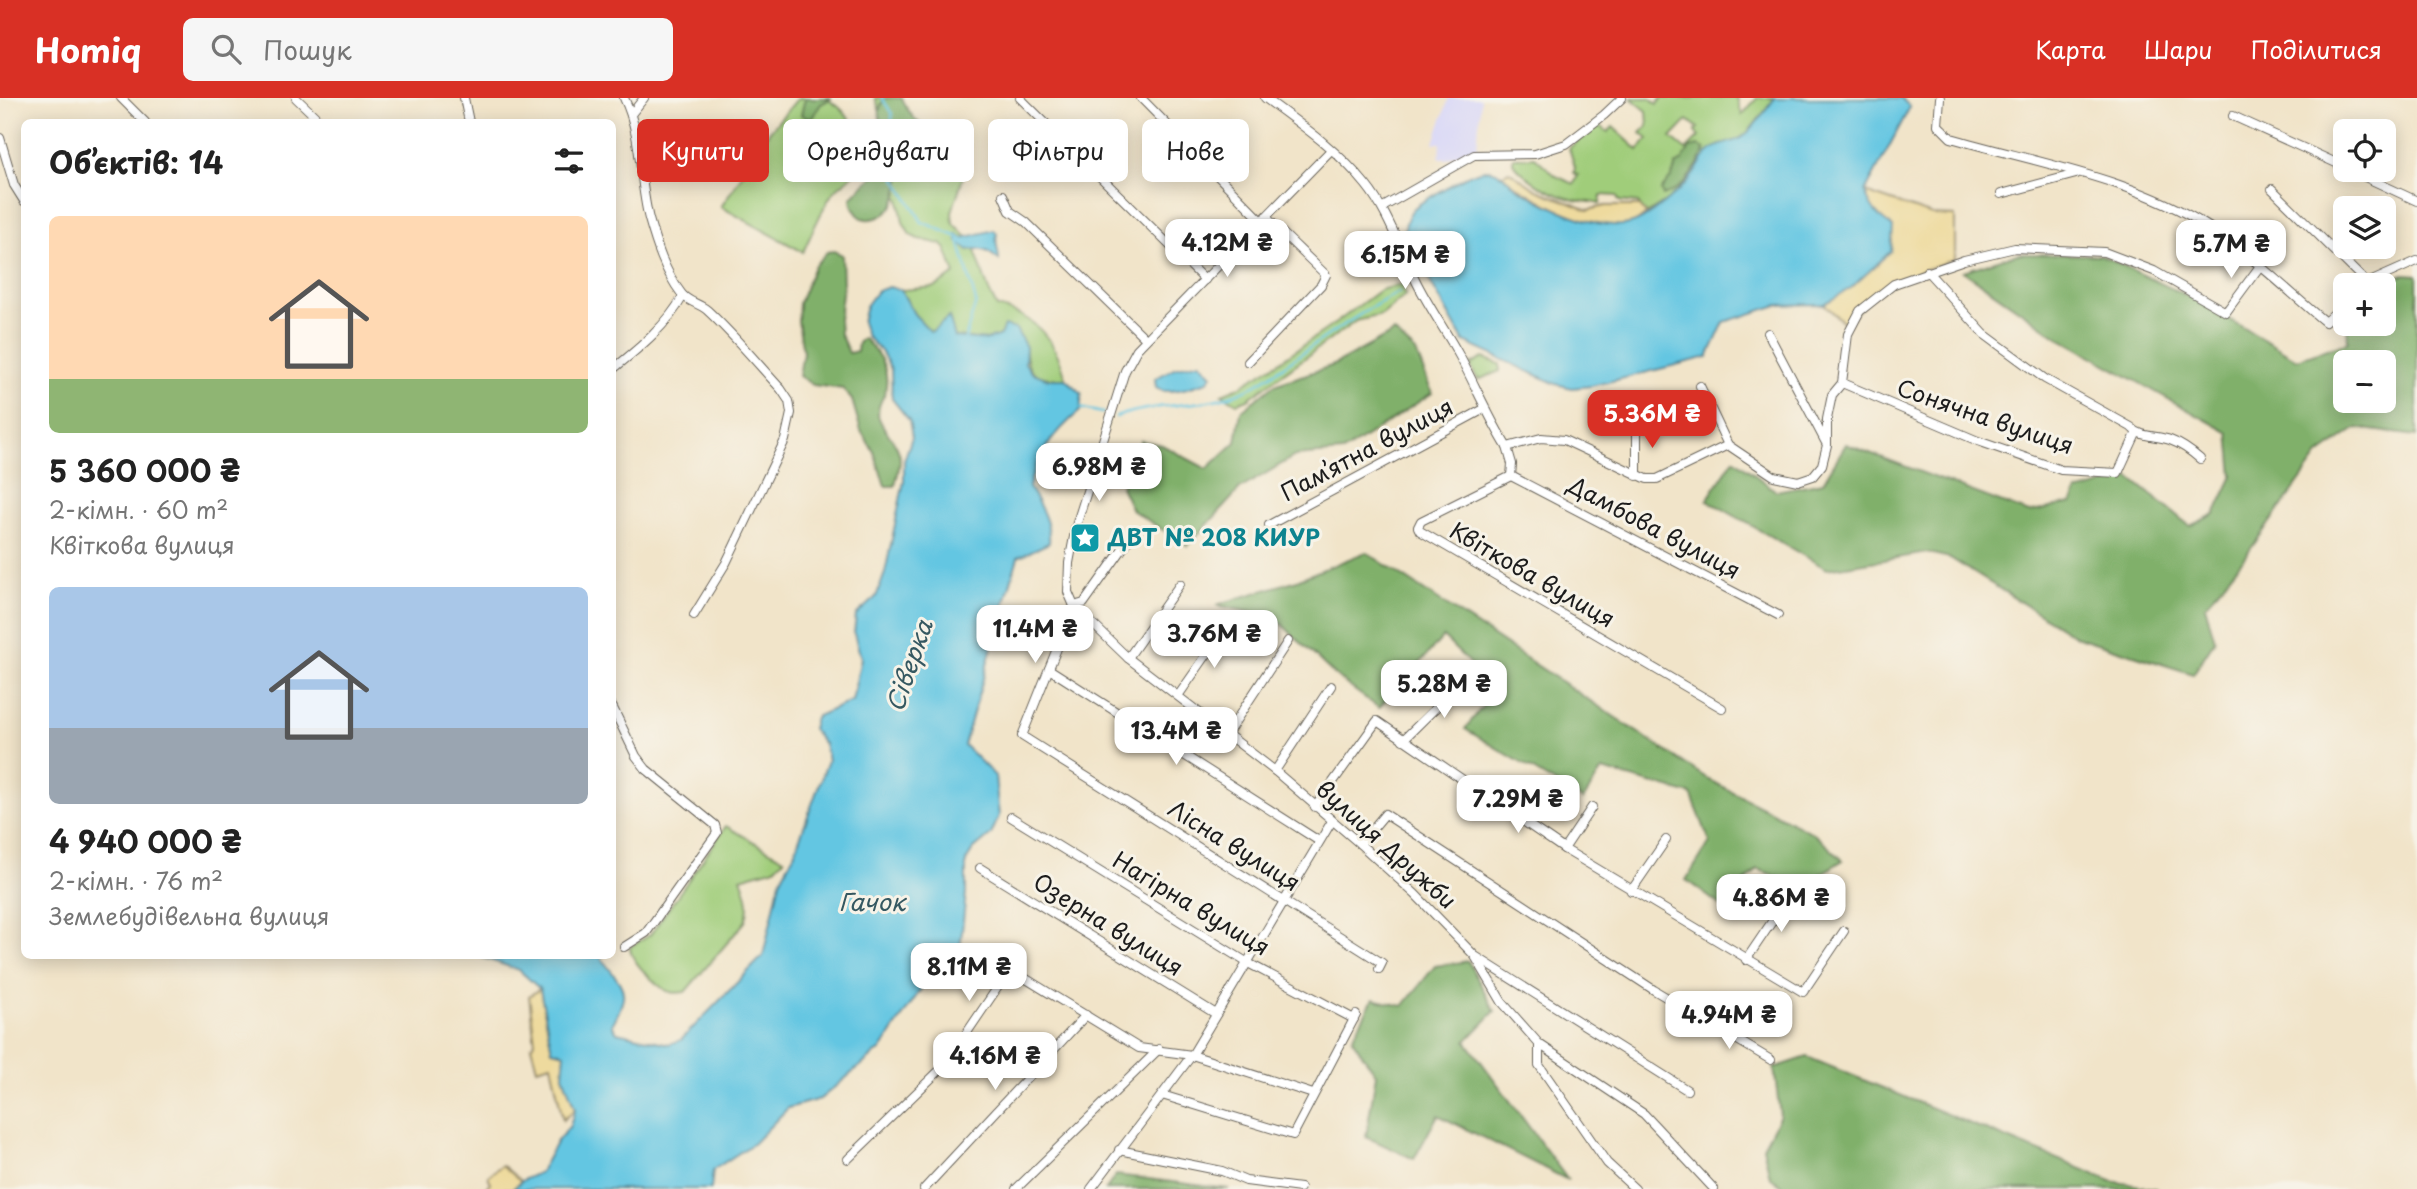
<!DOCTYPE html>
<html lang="uk">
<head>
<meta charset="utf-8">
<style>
  :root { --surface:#fff; --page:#f6f6f6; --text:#222; --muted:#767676; --accent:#d93025 }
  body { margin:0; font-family:"Playpen Sans",sans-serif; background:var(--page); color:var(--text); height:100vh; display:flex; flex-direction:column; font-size:26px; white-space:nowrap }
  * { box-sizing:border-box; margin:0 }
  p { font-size:23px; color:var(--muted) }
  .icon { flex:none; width:38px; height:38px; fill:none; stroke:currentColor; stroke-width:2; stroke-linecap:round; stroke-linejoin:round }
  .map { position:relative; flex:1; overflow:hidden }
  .drawer { position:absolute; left:21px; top:21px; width:595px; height:840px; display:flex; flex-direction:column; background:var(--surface); border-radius:10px; box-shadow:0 4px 18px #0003 }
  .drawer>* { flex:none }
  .guide { position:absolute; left:637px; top:21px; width:665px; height:63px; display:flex; gap:14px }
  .controls { position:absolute; left:2333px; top:21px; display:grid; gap:14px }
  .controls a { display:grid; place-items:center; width:63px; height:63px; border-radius:10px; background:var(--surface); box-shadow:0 4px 18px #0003; font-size:35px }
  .price { position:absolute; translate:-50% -60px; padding:0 16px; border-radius:14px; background:#fff; color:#222; font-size:23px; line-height:46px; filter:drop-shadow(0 2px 4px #0008) }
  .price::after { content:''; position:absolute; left:50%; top:42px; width:21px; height:16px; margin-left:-10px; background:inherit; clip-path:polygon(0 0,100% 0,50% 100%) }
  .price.selected { background:var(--accent); color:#fff }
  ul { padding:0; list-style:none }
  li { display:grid; align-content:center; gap:14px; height:371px; padding:0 28px }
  li span { display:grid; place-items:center; height:217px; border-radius:10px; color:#555 }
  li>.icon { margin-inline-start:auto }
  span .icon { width:126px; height:126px; fill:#fffc; stroke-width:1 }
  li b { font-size:30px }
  h2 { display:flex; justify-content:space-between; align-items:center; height:84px; padding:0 28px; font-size:30px }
  .chip { padding:0 24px; border-radius:10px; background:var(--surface); box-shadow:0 4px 18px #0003; font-size:24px; line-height:63px }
  .chip.selected { background:var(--accent); color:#fff }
  header { display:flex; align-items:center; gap:42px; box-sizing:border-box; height:98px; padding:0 35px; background:var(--accent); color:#fff }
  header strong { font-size:33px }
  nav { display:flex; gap:38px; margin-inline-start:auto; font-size:24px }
  .search { width:490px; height:63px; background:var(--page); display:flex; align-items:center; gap:18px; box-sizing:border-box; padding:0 24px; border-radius:10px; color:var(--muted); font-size:26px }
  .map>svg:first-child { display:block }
  .built { fill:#d8d7f8 }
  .green { fill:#a0cd7a; stroke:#5e744b; stroke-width:2; fill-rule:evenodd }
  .forest { fill:#80b06a; stroke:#4e6643; stroke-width:2; fill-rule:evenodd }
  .sand { fill:#eeda9e; stroke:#857b5d; stroke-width:2 }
  .water { fill:#64c6e2; stroke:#40717f; stroke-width:2 }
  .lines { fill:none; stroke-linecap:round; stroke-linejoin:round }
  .stream { stroke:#64c6e2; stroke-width:2.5 }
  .minor-casing { stroke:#676259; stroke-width:10 }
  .minor { stroke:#fff; stroke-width:8 }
  .labels { text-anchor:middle; stroke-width:6; stroke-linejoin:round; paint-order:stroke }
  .street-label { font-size:23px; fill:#1c1c1c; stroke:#f7f3e8 }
  .culture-label { font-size:23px; font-weight:bold; fill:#0d838f; stroke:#f7f3e8; text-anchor:start }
  .water-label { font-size:24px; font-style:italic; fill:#355861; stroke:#f7f3e8 }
</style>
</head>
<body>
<header>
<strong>Homiq</strong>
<div class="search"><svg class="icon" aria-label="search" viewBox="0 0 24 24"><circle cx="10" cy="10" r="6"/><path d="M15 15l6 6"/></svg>Пошук</div>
<nav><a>Карта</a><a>Шари</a><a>Поділитися</a></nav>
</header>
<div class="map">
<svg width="2417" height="1091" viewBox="0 0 2417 1091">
  <rect width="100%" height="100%" fill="#f7f3e8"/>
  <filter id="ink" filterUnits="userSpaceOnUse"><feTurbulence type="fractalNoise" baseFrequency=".0143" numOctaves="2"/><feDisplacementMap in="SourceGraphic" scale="14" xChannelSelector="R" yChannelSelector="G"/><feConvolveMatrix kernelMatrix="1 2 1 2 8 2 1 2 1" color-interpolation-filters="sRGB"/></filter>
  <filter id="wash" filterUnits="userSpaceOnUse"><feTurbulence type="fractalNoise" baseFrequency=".00686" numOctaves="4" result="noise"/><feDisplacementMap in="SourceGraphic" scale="28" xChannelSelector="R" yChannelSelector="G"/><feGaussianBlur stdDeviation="1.57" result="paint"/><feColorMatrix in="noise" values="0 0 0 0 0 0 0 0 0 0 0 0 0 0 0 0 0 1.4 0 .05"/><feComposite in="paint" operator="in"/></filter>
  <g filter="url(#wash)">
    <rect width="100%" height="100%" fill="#f1e4c9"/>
    <!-- built -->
    <polygon class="built" points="1449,0 1481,0 1477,50 1447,61 1439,60 1441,45 1434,45"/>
    <!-- green -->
    <g class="green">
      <path d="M798,0C806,0 817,0 825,1C851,10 867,48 855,73C850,83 838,87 832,96C821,113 812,135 803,154L721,109L755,57L745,52L751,42L759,46Z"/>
      <path d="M875,0H895L926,39L954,62L963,79L952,114L953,125L972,144L989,193L997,209C1035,217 1057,244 1066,281C1040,281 1025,278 1026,249L1000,237L987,242L954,239L949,219L931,234L914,216L901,192L935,189L955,176L946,151L941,146L918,141L910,137L903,124L899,101L888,85L881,17Z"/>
      <path d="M1631,0H1650L1657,6L1662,0H1737L1742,17L1757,0H1775L1746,37L1734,45L1720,47L1701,63L1695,75L1670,101L1646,116L1638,105L1619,103L1617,98L1601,97L1600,106C1590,103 1580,104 1571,101C1549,95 1528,82 1513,65V60L1535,59L1556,78L1574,86L1578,77L1574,75L1575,69L1569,50L1599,27L1608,34L1613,29L1638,52L1648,41L1641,35L1648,28L1647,13ZM1688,22L1698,30L1695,34L1699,39L1686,52L1671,40Z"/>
      <polygon points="1402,186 1405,198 1382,217 1356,223 1248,301 1237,305 1222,296 1239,289 1277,265 1337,224 1380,192"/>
      <polygon points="1483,260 1500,266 1500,273 1478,282 1470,267"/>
      <path d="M726,728L784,761L775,770L741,780C747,796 751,807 745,824L685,894C679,895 673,896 667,893C655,886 630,863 630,849L650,837Z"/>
    </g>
    <!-- forest -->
    <g class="forest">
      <polygon points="805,0 832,0 821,6 811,21 801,17"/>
      <path d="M884,0H901C905,6 909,15 914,20C931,38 934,31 938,60L934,64L916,61L904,65C897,85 902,109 879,119C874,121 867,122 862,120C856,116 851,108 851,101C860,87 877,80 883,64C892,43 871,22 884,0Z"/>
      <path d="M1698,48L1705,51C1698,69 1682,93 1663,98L1661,92L1672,78L1676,67L1682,63L1690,50Z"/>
      <path d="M834,153L842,157L843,187L839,222L840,236L849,255L857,253L858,245L863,240C880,255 892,274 884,297C881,303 877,310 878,317C882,333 900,345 900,361C900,370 897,379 895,388H885L874,354L861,333L852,302L843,291L813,287L799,278L803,254L798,223L799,205L814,168L827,154Z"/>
      <path d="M2017,156L2101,157L2196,202L2297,261L2348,244L2347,226H2384V188L2405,176L2417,177V338L2357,330L2319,357L2244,460L2205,508L2215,542L2193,576L2075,538L1950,460L1928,455L1827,471L1707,402L1734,361L1776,393L1823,384L1846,346L2029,415L2071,405L2077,394L2129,379L2190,428L2215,416L2233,378L2229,335L2061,241L1963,173ZM2345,264H2384V303H2345Z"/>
      <polygon points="1394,234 1416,254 1432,295 1343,354 1295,358 1240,391 1188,448 1132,412 1121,389 1141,343 1162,347 1207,371 1236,344 1241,313 1274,287 1334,267"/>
      <polygon points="1366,454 1711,683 1813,735 1843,762 1800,789 1758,771 1721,808 1686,782 1710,744 1691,696 1602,672 1583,702 1465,631 1496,591 1443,539 1379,610 1339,581 1274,519 1216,507 1294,483"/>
      <polygon points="1468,863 1495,913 1466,943 1568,1082 1438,1017 1414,1061 1366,1039 1376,976 1352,941 1373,901 1403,908 1435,868"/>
      <polygon points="1807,959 2111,1083 2158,1091 1786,1091 1770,1079 1763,1049 1780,1017 1774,970"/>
      <polygon points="1116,1077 1229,1091 1106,1091"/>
    </g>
    <!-- sand -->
    <g class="sand">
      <path d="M1509,73L1537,92L1588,112L1605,108H1640L1646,116C1642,119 1637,124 1633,126C1599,140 1527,97 1501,77Z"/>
      <path d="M1865,94L1932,117L1955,118V161C1908,177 1877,185 1846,227L1824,206L1878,166L1893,129C1877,119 1871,111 1865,94Z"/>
      <polygon points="540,891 552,952 565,955 563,977 575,1011 563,1022 551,966 537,970 531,948 535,944 529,898"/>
      <polygon points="502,1067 521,1083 513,1091 484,1091 491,1085 488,1078"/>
    </g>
    <!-- water -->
    <g class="water">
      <path d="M1775,0H1901L1910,9L1865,94C1871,111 1878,119 1893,129L1891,153L1851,190L1824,206L1778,207L1724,224L1708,259L1592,288L1572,290L1556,286L1464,244L1404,137C1406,113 1414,108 1434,97C1446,90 1474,71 1487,72C1500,72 1509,84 1519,91C1546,108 1598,133 1629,126C1646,123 1681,92 1692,78C1699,70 1702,59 1711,52C1722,44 1734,46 1745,37C1757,27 1765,12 1775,0Z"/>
      <path d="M994,132L997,135C994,144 999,153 999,162C988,153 982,149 968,152L957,143V136L963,140Z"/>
      <path d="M889,189L901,192L914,216L931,234L949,219L955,239L987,242L1000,237L1004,228L1016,231L1026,249L1025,265L1031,274L1048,281H1066L1082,296L1080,313C1055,334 1037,357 1029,389C1039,406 1051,424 1049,445L1018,459L964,647L995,678L999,718L991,737L973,752L966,763V795L960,852L927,882L881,951L820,1001L788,1010L754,1045L713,1072L711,1091H513L521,1083L540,1074L557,1043L570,1028L575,1011L563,977L565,955L552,952L540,891L519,872L478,858H600C622,890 633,889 612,927L617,934L669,946L681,942L763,858L780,783L794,756L828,662L824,646L812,631L815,619L852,603L861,560L854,536L856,517L876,499L885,475L904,383V363L912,339L909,322L892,301L891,271L881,253L867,239L862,224L866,208L877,193Z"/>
      <path d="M1200,264L1212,277L1207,284C1193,288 1169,298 1156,290L1155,281L1174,270Z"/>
    </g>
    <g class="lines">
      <!-- stream -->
      <g class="stream">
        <polyline points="882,0 892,16 893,76 922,124 958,139 976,204 965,241"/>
        <polyline points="1079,310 1103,315"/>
        <path d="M1116,319C1154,304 1197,310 1236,296C1262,286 1285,266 1308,251C1338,230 1367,211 1399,194"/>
      </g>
    </g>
  </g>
  <g filter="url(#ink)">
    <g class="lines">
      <!-- minor casing -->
      <g class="minor-casing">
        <g id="minor">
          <polyline points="121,0 145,24"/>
          <polyline points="296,0 321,24"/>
          <polyline points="464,0 469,24"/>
          <path d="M624,0C642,36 639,82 649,121C656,146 665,174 681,195C687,204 699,205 707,212C733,236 757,265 781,291L789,303L791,315L785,342L726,465L694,517"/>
          <polyline points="1020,0 1205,182"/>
          <polyline points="1141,0 1263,124"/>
          <path d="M1265,0C1300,26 1338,52 1366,87C1388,114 1399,149 1415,181C1428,208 1446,233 1460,259C1476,289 1489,320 1507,349L1541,340L1564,342L1647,381H1657L1728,347L1774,378L1798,383L1813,378L1822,367L1827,347V321L1832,297L1842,285L1848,236L1860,213L1894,186L1964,162L2015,150L2104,154L2154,173L2226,214L2260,168"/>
          <path d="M1940,0L1938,27L1951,40C2037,65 2132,80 2209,129C2250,156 2287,192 2325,224L2345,205"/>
          <polyline points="632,15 644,0"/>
          <polyline points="2233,18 2345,69"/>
          <polyline points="0,40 14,87 24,103"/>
          <polyline points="1331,52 1137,251 1125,273 1076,428 1069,465 1068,494 1074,508 1128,560 1275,673 1360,746 1415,796 1475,858 1687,992"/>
          <polyline points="2350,72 2417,103"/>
          <polyline points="2272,91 2366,184"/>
          <polyline points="2001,96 2076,76"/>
          <polyline points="1003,97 1010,113 1026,124 1146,241"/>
          <polyline points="1383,109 1474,57 1535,56 1566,46 1604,17 1622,0"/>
          <path d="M1927,173L1984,236L2045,281L2131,329C2141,340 2156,337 2170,342C2181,346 2191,353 2200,361"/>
          <polyline points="2363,187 2417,163"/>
          <polyline points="1768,235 1826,345"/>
          <polyline points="1248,264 1321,187 1326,177 1267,120"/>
          <path d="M612,272C638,251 667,228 683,198"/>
          <polyline points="1842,285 1978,343 2061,372 2118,375 2136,336"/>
          <polyline points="1700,288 1728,347"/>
          <polyline points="1507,349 1512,366 1511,378"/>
          <polyline points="1511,378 1421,423 1418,429 1420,433 1722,610"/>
          <polyline points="1511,378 1778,517"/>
          <polyline points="1637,378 1637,327"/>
          <polyline points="1269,427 1484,311"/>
          <polyline points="1074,508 1022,638 1382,865 1379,871"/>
          <polyline points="1074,508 1084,505 1133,436"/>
          <polyline points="1128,560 1180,486"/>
          <polyline points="1049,571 1319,743"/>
          <polyline points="1178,598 1226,529"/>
          <polyline points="612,608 636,658 646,671 715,727 717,735 646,835 624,849"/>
          <polyline points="1227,636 1288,543"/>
          <polyline points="1403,642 1465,581"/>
          <polyline points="1275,673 1331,588"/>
          <polyline points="1315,709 1377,623 1564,751 1803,894 1844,833"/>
          <polyline points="1011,719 1248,865 1354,921"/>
          <polyline points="1360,746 1385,716 1654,892 1771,962"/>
          <polyline points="1564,751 1592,709"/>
          <polyline points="980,770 1216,916"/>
          <polyline points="1631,793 1666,742"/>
          <polyline points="1476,860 1502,904 1539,946 1644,1016 1714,1091"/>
          <polyline points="1746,862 1792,794"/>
          <polyline points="1539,946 1539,967 1607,1065 1635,1091"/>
          <polyline points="1162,997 1293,1037 1356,917"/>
          <polyline points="1119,1052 1222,1073 1246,1083 1300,1090"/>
          <polyline points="848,1061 945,967 1010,871 1139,950 1192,957 1313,996"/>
          <polyline points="924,1091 1086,917"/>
          <polyline points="1016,1091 1159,951"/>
          <polyline points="1091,1091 1192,957 1332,723"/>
        </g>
      </g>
      <!-- minor -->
      <use href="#minor" class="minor"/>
    </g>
  </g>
  <!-- icons -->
  <defs>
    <g id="sight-square" transform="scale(1.575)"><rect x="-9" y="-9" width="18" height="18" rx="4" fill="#0f9aa8" stroke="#f7f3e8"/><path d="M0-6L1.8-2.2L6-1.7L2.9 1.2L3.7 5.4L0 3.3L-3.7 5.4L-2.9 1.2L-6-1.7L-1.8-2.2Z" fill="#fff"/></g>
  </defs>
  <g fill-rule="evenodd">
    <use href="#sight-square" x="1085" y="440"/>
  </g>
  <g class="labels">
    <!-- street labels -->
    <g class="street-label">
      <text transform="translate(1985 319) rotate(19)" y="8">Сонячна вулиця</text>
      <text transform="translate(1367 352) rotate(-28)" y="8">Памʼятна вулиця</text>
      <text transform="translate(1654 430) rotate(28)" y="8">Дамбова вулиця</text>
      <text transform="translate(1532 477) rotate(30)" y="8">Квіткова вулиця</text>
      <text transform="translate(1386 747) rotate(42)" y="8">вулиця Дружби</text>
      <text transform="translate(1234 748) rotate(32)" y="8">Лісна вулиця</text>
      <text transform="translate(1191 806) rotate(31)" y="8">Нагірна вулиця</text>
      <text transform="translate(1108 827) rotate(32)" y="8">Озерна вулиця</text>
    </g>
    <!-- culture labels -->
    <g class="culture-label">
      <text x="1108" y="448">ДВТ № 208 КИУР</text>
    </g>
    <!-- water labels -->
    <g class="water-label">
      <text transform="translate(910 568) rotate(-71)" y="8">Сіверка</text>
      <text x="872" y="813">Гачок</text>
    </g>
  </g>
</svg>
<div class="controls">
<a><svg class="icon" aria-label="locate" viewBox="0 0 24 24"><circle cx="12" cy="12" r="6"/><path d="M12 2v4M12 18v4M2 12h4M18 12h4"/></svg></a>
<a><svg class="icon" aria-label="layers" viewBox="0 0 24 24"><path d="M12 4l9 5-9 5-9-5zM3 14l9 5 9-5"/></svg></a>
<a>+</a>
<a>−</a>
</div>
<b class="price" style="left:1227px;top:181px">4.12M ₴</b>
<b class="price" style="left:2231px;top:182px">5.7M ₴</b>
<b class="price" style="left:1405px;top:193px">6.15M ₴</b>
<b class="price selected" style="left:1652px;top:352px">5.36M ₴</b>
<b class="price" style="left:1099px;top:405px">6.98M ₴</b>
<b class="price" style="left:1035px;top:567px">11.4M ₴</b>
<b class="price" style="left:1214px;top:572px">3.76M ₴</b>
<b class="price" style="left:1444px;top:622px">5.28M ₴</b>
<b class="price" style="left:1176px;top:669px">13.4M ₴</b>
<b class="price" style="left:1518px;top:737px">7.29M ₴</b>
<b class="price" style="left:1781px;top:836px">4.86M ₴</b>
<b class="price" style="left:969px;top:905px">8.11M ₴</b>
<b class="price" style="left:1729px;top:953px">4.94M ₴</b>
<b class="price" style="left:995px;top:994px">4.16M ₴</b>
<div class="guide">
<a class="chip selected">Купити</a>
<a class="chip">Орендувати</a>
<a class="chip">Фільтри</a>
<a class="chip">Нове</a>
</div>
<section class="drawer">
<h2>Об’єктів: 14<svg class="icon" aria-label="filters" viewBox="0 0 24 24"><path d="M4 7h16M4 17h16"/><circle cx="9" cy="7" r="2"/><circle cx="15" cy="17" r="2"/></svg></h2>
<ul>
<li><span style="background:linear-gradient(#ffd9b3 75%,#8fb573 0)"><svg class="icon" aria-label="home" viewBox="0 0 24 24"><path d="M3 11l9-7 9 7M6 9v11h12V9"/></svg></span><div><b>5 360 000 ₴</b><p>2-кімн. · 60 m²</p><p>Квіткова вулиця</p></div></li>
<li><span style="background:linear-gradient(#a9c7e8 65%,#9aa5b1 0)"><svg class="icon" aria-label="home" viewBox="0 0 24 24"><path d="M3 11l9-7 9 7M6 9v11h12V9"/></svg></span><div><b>4 940 000 ₴</b><p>2-кімн. · 76 m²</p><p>Землебудівельна вулиця</p></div></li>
</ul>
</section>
</div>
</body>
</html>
